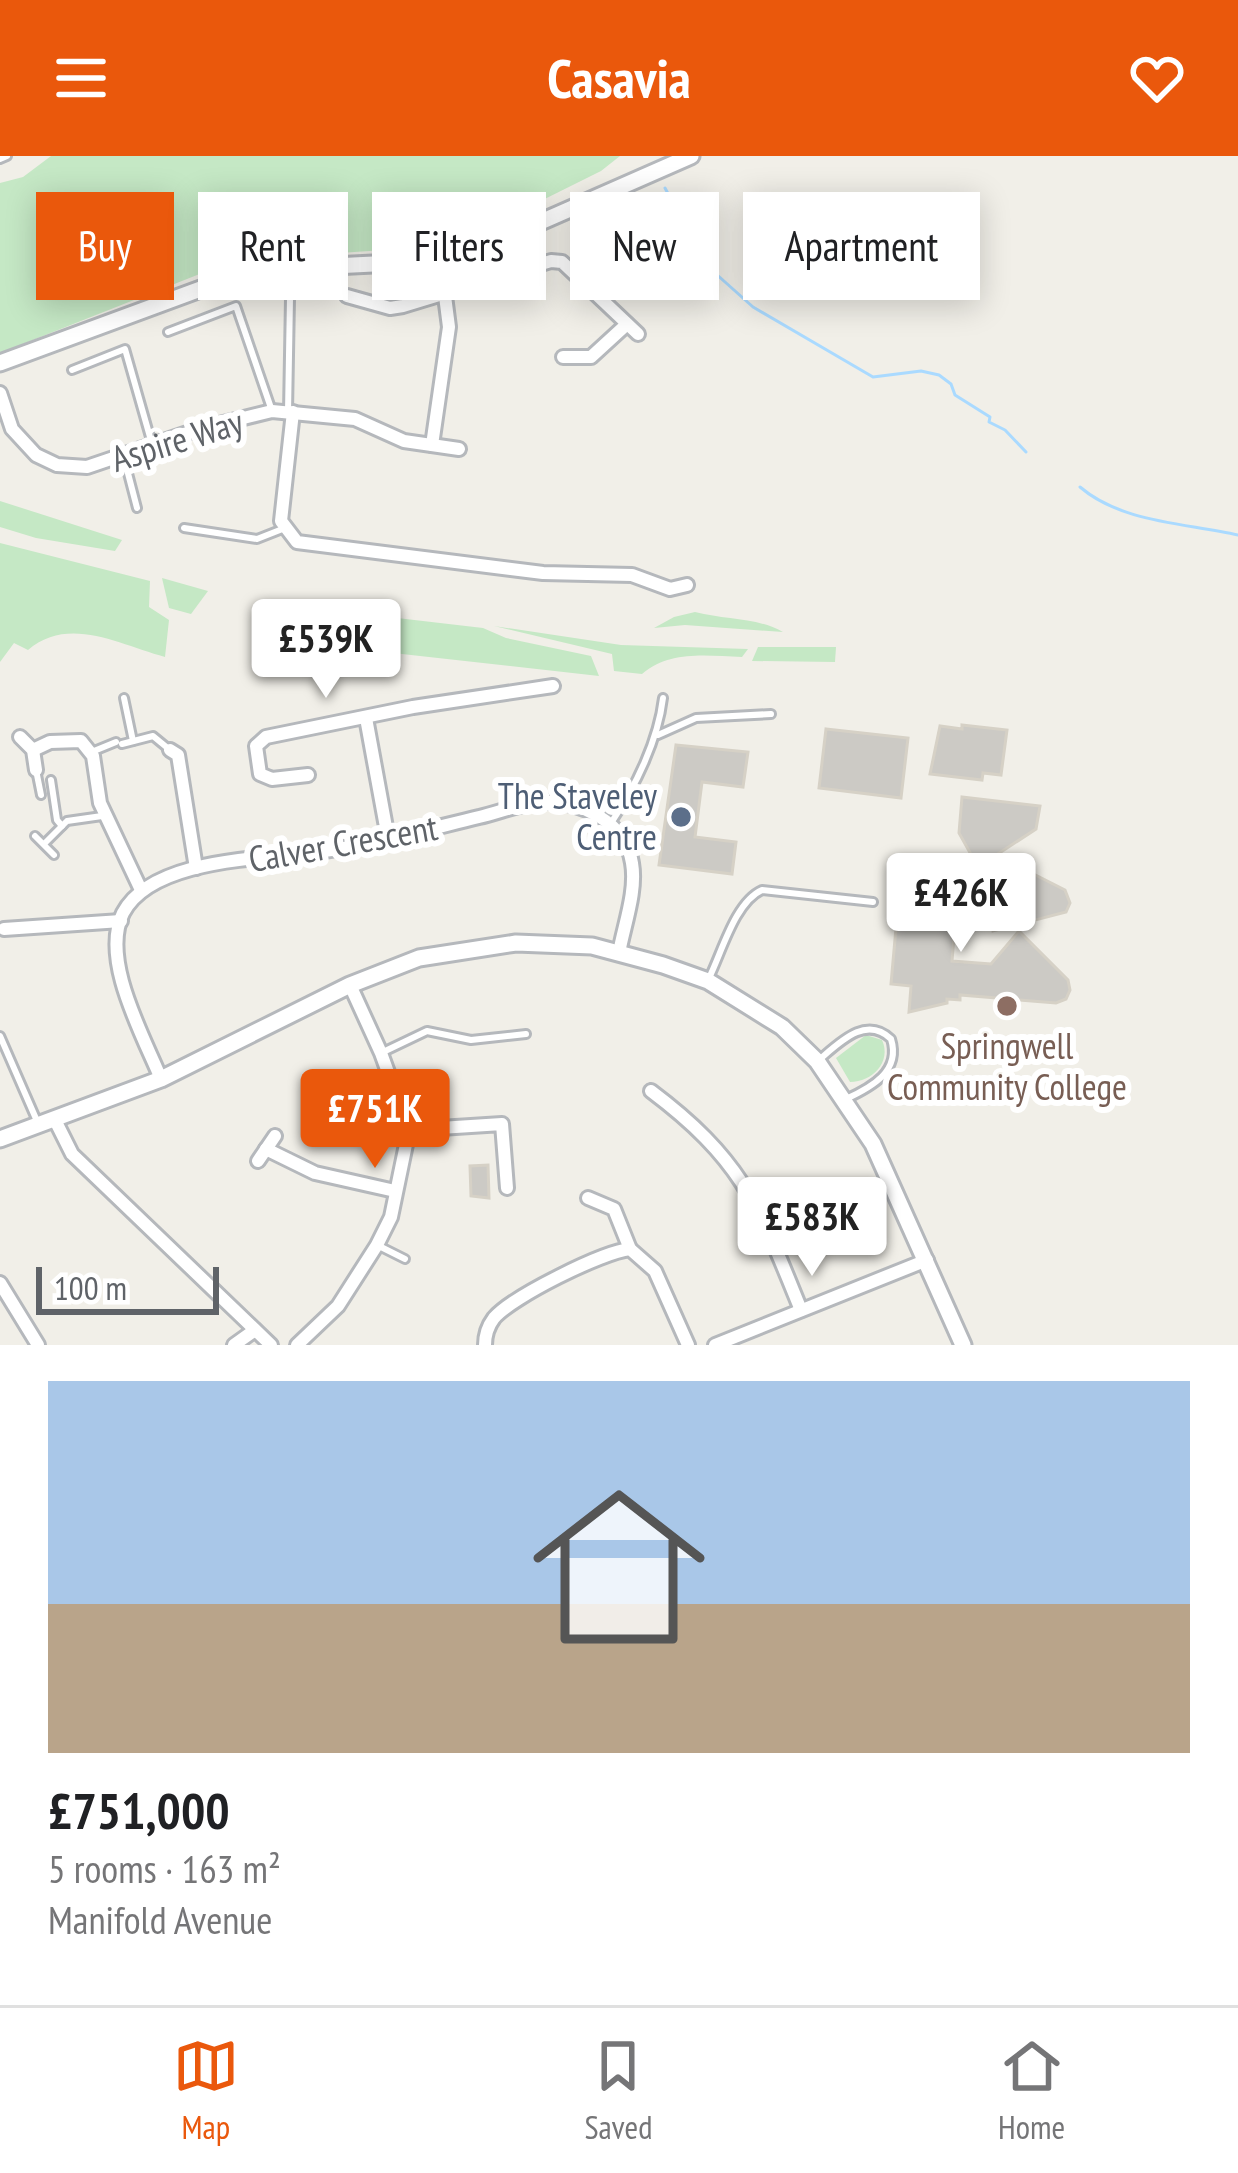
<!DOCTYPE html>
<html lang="en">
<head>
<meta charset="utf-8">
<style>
  :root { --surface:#fff; --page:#f6f6f6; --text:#202124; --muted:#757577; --line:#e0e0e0; --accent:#ea580c }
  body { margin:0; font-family:"PT Sans Narrow",sans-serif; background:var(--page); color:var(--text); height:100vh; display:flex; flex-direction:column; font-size:45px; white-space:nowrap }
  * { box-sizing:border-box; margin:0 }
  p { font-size:39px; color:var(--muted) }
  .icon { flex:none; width:66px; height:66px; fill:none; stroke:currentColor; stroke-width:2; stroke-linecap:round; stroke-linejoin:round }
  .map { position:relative; height:1189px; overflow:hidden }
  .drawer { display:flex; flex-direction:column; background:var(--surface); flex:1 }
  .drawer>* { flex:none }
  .banner { position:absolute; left:36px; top:36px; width:1167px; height:108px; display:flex; gap:24px }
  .scale { position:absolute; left:36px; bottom:30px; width:183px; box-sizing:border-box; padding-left:12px; border:6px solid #5f6368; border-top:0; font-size:33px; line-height:42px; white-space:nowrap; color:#5f6368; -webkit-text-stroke:9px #fff; paint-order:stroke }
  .price { position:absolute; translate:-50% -102px; padding:0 27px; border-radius:12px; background:#fff; color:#222; font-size:39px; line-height:78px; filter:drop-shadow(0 3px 6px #0008) }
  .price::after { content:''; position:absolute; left:50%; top:72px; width:36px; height:27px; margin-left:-18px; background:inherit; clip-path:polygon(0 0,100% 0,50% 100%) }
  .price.active { background:var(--accent); color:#fff }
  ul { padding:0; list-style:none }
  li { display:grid; align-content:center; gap:24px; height:636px; padding:0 48px }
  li+li { border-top:3px solid var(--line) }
  li span { display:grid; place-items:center; height:372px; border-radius:0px; color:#555 }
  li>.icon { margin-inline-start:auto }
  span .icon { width:216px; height:216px; fill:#fffc; stroke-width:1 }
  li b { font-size:51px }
  .chip { padding:0 42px; border-radius:0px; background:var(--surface); box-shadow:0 6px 30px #0003; font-size:42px; line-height:108px }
  .chip.active { background:var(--accent); color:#fff }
  header { display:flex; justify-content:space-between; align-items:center; height:156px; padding:0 48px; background:var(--accent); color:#fff; font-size:54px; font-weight:700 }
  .menu { display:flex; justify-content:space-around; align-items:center; height:168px; border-top:3px solid var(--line); background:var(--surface); font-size:33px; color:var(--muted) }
  .menu a { display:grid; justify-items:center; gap:6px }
  .menu .active { color:var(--accent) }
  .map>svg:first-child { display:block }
  .green { fill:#c5e8c5 }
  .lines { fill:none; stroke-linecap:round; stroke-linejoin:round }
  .stream { stroke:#aadaff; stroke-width:3 }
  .building { fill:#cccac5; stroke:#d6d1c6; stroke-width:3 }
  .service-casing { stroke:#b5b8bc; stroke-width:12 }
  .minor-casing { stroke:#b5b8bc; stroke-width:18 }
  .tertiary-casing { stroke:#b5b8bc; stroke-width:21 }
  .service { stroke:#fff; stroke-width:6 }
  .minor { stroke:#fff; stroke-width:12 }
  .tertiary { stroke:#fff; stroke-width:15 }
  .service-dot { fill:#5c6f8a; stroke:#fff; stroke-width:4.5 }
  .education-dot { fill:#8d6e63; stroke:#fff; stroke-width:4.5 }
  .labels { text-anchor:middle; stroke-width:12; stroke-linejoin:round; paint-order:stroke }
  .street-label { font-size:36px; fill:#5f6368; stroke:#fff }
  .service-label { font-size:36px; fill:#4e5e75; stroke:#fff; text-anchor:end }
  .education-label { font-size:36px; fill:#785e54; stroke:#fff }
</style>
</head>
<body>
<header><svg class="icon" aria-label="menu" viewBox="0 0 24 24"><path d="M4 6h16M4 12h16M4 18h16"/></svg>Casavia<svg class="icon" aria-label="heart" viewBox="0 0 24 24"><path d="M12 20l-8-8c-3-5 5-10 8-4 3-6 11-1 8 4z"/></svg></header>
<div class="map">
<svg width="1238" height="1189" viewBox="0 0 1238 1189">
  <rect width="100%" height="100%" fill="#f1efe8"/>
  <!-- green -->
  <g class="green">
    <polygon points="51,0 620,0 601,15 468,81 429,91 235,104 0,197 0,27 23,21"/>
    <polygon points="0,345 122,384 115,395 36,382 0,371"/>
    <path d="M0,387L150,425L149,451L169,464L165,501C120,489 69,459 28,494L14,487L0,506Z"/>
    <polygon points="162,422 208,435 191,458 169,452"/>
    <polygon points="320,453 483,472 506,482 591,500 599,520 375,495 320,482"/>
    <path d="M695,456C726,464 756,461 783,476L685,469L654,472L674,461Z"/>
    <path d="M494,470L621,489L748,493L742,501C706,500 671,494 642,518L614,515L612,498Z"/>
    <polygon points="758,491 836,491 835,506 752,505"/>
    <path d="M866,879L882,884C892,906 872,926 850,926L836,902Z"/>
  </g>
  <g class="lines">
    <!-- stream -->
    <g class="stream">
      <polyline points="665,32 706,109 753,151 873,221 921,215 939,219 951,228 955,239 990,261 989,266 1005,274 1026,296"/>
      <path d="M1080,331C1122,367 1186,367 1238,379"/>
    </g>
  </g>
  <!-- building -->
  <g class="building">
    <polygon points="962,569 1007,574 1001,619 983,617 982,624 930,618 940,570 962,573"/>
    <polygon points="826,573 908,582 901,642 819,632"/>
    <polygon points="676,589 748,596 743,631 702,626 695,681 736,686 732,718 659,709"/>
    <polygon points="962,641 1040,650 1036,673 978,711 959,677"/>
    <polygon points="1002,702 1065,734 1070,747 1066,756 993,775 987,733"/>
    <polygon points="909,704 926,706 923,730 958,733 952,805 991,808 1019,775 1068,824 1070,834 1066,843 1056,847 960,839 960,844 947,843 947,847 909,856 911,830 891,828 900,727 907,728"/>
    <polygon points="488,1009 489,1042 471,1040 470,1010"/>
  </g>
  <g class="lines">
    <!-- service casing -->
    <g class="service-casing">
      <g id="service">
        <polyline points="0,3 7,0"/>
        <polyline points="168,176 236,150 271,252"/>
        <polyline points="72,214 125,193 152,288"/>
        <polyline points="288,256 290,142"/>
        <polyline points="124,302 137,352"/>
        <polyline points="184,372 257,383 285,372"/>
        <polyline points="124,542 133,585"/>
        <polyline points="658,579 696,562 771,558"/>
        <polyline points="122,588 153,580 170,594"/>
        <polyline points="94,595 116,586"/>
        <polyline points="36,614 41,639"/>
        <polyline points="51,624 57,664 62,670"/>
        <path d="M611,667C636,630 658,584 663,542"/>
        <polyline points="35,680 54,699"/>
        <polyline points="44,688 67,665 102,660"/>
        <path d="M709,822C722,796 735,746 762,734L873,746"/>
        <polyline points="0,880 37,965"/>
        <polyline points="381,897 427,875 471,884 526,878"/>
        <path d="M819,904C840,886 866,859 891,883C901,915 872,931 846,943"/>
        <polyline points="377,1089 405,1103"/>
      </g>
    </g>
    <!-- minor casing -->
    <g class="minor-casing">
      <g id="minor">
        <polyline points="347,140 390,152 403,150 551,105 562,106 638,178"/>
        <polyline points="563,201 591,201 627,168"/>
        <polyline points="0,237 12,273 36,299 57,309 87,311 199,273 272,255 355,263 404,285 459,293"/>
        <polyline points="293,256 281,365 297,386 543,417 632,419 670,433 687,429"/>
        <polyline points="432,289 449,171 445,140"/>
        <polyline points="366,562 388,682"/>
        <polyline points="20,581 33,594 36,614"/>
        <polyline points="33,594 50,586 81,585 93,600 100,647 141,734"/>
        <polyline points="170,594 178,599 196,712"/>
        <polyline points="308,619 272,623 260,618 256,590 266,581 413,551 553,530"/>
        <polyline points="4,773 121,765"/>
        <path d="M161,923C143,879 100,803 123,757C152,702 262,703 317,696C372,689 425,674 479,661C498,657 521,647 541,646C580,644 626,666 632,707C637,735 624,769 619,797"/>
        <path d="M651,935C744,1005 759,1051 801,1154"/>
        <polyline points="54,962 72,998 271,1189"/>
        <polyline points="409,974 502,968 507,1032"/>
        <polyline points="266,993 315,1017 395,1035"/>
        <polyline points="258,1005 275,980"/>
        <polyline points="588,1042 614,1053 630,1093"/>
        <polyline points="0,1127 38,1189"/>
        <polyline points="234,1189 255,1174"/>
        <polyline points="297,1189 338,1150 377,1089 391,1061 409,974 381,897 350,829"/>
        <path d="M485,1189C485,1180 488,1170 494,1162C512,1141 602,1096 630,1093L655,1115L688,1189"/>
        <polyline points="715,1189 927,1104"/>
      </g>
    </g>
    <!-- tertiary casing -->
    <g class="tertiary-casing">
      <g id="tertiary">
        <polyline points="0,207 252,114 393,107 451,98 536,68 691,0"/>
        <polyline points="0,983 161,923 350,829 419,802 516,787 592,790 663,809 708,825 782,871 817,905 873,988 963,1189"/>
      </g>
    </g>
    <!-- service -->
    <use href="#service" class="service"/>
    <!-- minor -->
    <use href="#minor" class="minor"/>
    <!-- tertiary -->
    <use href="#tertiary" class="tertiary"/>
  </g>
  <!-- markers -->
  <circle class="service-dot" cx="681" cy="661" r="12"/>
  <circle class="education-dot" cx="1007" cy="850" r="12"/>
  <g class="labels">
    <!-- street labels -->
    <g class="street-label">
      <text transform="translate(177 284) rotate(-17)" y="13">Aspire Way</text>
      <text transform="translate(343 687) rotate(-10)" y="13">Calver Crescent</text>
    </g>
    <!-- service labels -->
    <g class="service-label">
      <text x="657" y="653">The Staveley<tspan x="657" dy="41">Centre</tspan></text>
    </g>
    <!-- education labels -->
    <g class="education-label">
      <text x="1007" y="903">Springwell<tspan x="1007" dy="41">Community College</tspan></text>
    </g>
  </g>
</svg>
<div class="scale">100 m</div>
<b class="price" style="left:326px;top:545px">£539K</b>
<b class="price" style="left:961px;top:799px">£426K</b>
<b class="price active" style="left:375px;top:1015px">£751K</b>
<b class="price" style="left:812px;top:1123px">£583K</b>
<div class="banner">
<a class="chip active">Buy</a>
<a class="chip">Rent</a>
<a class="chip">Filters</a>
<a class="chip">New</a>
<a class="chip">Apartment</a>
</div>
</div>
<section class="drawer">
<ul>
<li><span style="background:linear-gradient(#a9c7e8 60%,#b9a48a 0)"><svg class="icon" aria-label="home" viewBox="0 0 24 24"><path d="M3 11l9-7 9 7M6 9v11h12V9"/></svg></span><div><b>£751,000</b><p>5 rooms · 163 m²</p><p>Manifold Avenue</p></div></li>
</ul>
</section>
<nav class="menu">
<a class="active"><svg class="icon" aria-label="map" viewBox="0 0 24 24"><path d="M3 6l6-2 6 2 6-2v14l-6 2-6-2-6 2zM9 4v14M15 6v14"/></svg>Map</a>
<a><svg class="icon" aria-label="saved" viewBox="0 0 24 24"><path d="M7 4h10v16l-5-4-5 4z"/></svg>Saved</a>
<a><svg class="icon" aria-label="home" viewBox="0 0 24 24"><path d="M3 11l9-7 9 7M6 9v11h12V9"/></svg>Home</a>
</nav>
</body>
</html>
